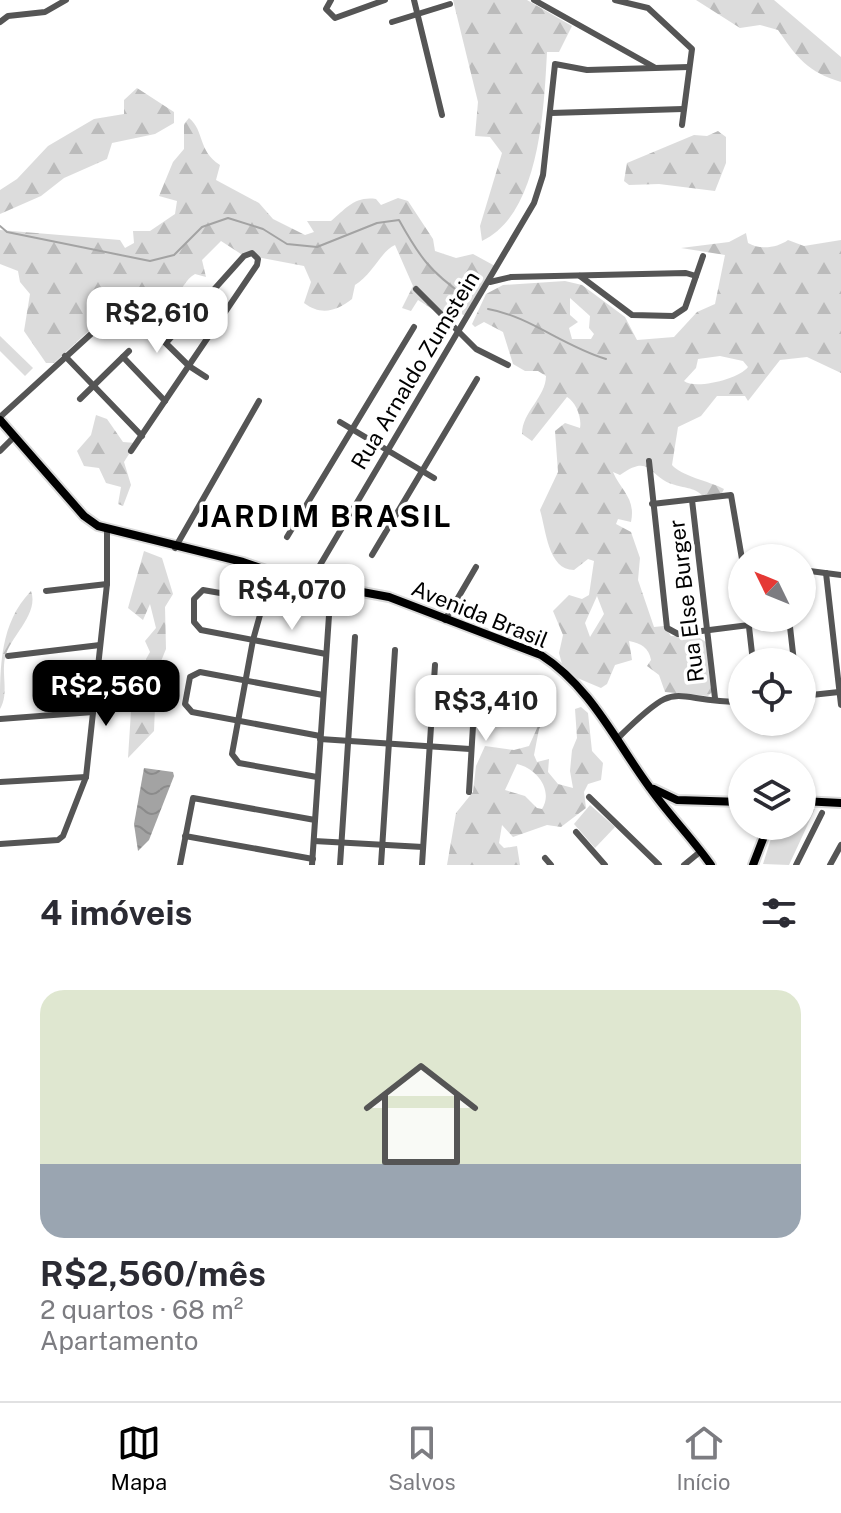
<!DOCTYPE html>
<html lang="pt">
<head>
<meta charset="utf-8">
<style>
  :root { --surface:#fff; --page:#f2f2f3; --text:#2b2b33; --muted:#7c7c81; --line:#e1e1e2; --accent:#000 }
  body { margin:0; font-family:"Public Sans",sans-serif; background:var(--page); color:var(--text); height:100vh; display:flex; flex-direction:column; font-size:30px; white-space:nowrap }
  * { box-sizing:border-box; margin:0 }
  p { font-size:26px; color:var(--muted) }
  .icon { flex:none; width:44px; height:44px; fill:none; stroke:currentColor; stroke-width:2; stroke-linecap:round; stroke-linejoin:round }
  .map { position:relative; height:865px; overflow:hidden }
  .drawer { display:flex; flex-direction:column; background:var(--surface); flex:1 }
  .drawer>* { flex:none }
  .needle { width:52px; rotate:313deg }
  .buttons { position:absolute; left:728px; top:544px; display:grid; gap:16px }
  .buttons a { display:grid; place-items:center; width:88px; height:88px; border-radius:50%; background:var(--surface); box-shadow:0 2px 6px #0004; font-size:40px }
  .price { position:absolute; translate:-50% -68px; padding:0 18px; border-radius:16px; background:#fff; color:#222; font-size:26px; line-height:52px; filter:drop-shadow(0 2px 4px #0008) }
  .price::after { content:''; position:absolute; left:50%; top:48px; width:24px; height:18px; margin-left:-12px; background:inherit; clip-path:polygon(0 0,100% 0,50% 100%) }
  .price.on { background:var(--accent); color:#fff }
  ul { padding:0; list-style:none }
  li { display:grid; align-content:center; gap:16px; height:424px; padding:0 40px }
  li span { display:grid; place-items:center; height:248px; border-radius:24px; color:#555 }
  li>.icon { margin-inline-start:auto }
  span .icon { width:144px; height:144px; fill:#fffc; stroke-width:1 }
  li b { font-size:34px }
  h2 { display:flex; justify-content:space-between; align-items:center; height:96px; padding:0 40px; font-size:34px }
  .tab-bar { display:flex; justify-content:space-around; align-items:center; height:112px; border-top:2px solid var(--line); background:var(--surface); font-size:22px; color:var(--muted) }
  .tab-bar a { display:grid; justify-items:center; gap:4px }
  .tab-bar .on { color:var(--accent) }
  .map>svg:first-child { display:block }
  .forest { fill:url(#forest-firs); fill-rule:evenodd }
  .park { fill:#dcdcdc }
  .water { fill:url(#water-waves) }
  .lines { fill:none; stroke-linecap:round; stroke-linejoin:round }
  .stream { stroke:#a3a3a3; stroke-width:2 }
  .major-casing { stroke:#dbdbdb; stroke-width:12 }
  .minor { stroke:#555; stroke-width:6 }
  .major { stroke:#000; stroke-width:8 }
  .labels { text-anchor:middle; stroke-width:7; stroke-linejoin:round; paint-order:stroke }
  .street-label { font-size:22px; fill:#000; stroke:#fff }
  .district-label { font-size:30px; font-weight:bold; letter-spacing:2px; fill:#000; stroke:#fff }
</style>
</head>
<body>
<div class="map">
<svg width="841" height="865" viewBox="0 0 841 865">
  <defs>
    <pattern id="forest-firs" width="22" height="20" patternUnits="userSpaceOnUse" patternTransform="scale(2)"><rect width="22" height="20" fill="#dcdcdc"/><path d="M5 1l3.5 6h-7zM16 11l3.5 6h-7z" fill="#bbb"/></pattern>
    <pattern id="water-waves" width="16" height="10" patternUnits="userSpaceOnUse" patternTransform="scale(2)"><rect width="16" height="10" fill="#a3a3a3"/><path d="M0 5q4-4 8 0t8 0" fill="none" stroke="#8b8b8b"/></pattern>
  </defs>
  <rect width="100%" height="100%" fill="#fff"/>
  <!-- forest -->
  <g class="forest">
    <path d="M453,0H527L572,26L559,52H547C544,108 540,214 482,241L480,226L502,153L490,137L475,136L478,102Z"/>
    <path d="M696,0H774L841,57V82C808,72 797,58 778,30L760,25L740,28Z"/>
    <polygon points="137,88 174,112 174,123 155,134 112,143 107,159 64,178 41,196 0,214 0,190 17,179 48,146 94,119 124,114 124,100"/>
    <path d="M189,118C205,131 197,150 220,165L216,180L259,203L273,219L305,235L314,232L307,221H331C346,209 354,196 376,199L381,205L398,198L408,201L433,239L435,251L456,258L473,254L495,266L465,316L457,311L448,319L418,300L411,311L402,308L413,286L395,245C382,250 372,275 355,285L352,299C337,311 321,316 304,303L311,282L304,266L241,254L221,241L202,260L206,277L195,274C176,285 176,318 149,321L124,302H120L54,363H46L24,331L30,294L20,282L18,271L0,264V230L120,240L125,248L134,243L133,231H150L175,214L177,201L159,196L173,162L184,149V124Z"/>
    <polygon points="718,131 726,137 726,163 715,191 659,184 629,185 624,181 627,163 694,135 707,136"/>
    <path d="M746,233L748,243C760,250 777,248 788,240L804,246L841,240V373L807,357L780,360L748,401L745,396H717L701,416L678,427L672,465C681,476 709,481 724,489L722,493L703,496C692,486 685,489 672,484C648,476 651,453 620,475L613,472C621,491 636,498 631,522L618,519L616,524L631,532L640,558L638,580L654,627L664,626L671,636L698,637L706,642L713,691L708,696L665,692L659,675L647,666L651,660C649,648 641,643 629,641L632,660L615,665L607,684L601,688L575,677L562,664L559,653L563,635L553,611L569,595L582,599L589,595L594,561L588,559L574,570C548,570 546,530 540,510L558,472L555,431L565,423L580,428C582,418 576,402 567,397L532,441L522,434C522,412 546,397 546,376L538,371H525L513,364L503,332L484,322L475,327L472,324L486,294L503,285L565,281L582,285L625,317L637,340L674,337L697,312L715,304L725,255L681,248L729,242ZM570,298L590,316L589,328L594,334L591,339H572L569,328L578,322L570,315ZM720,356L743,361L748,367C739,379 695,390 684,381L696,368L698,359ZM597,596L604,614L590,637L585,623Z"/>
    <polygon points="96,415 107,419 123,442 136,443 124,462 131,485 123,506 118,504 121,487 106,483 99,468 84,466 77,451 91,435"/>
    <polygon points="144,551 162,558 173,594 165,607 166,649 155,676 160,703 155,707 154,731 128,758 131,711 125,687 135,677 147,681 146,659 150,652 145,641 156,628 150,604 143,620 128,608"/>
    <path d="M31,591C39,613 13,634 6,654C0,672 10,693 0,709C0,666 0,623 31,591Z"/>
    <path d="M547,706L554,707L539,729L534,755L537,762L549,759L548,772L558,784L573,788L570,771L572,750L577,738L575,709L581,707L588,713L592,751L603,763L601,780L588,784L584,792L586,808L561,827L547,825L513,837L502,825L499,843L504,848L517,846L520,865H447L456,813L473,792L476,766L485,746L514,750L529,746ZM517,764C536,768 554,790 542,809L537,808L525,796L505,790Z"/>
  </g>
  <!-- park -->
  <g class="park">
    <polygon points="0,336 33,368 25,376 0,351"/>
    <polygon points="590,805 615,827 595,848 574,824"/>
    <polygon points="802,809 815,809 789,865 763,864 775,826 802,826"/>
  </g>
  <!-- water -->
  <polygon class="water" points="144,768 173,772 174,776 149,840 138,851 134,824"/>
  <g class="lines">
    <!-- stream -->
    <g class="stream">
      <path d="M0,226L7,232L150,261L174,255L202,227L228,218L263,229L287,244L317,247L377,223L399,220C419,256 430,272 465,296"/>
      <path d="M488,309C529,316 563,346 606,359"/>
    </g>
    <!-- major casing -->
    <g class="major-casing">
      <g id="major">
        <path d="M0,420L84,516L98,526L243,562L292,579L389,597L541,655C591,687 616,742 650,788C669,815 692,838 711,865"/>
        <polyline points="654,789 677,800 742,802"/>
        <polyline points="802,801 841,803"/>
        <polyline points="753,865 768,826"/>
      </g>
    </g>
    <!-- minor -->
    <g class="minor">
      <polyline points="331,0 326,9 335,18 385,0"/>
      <polyline points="414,0 442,115"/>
      <polyline points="534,0 654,67"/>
      <polyline points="615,0 648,8 692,49 682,125"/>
      <polyline points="0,22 8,16 45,12 66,0"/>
      <polyline points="392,22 450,4"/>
      <polyline points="551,113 683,109"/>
      <polyline points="580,276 632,315 673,316 685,308 703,256"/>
      <polyline points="490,282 511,277 686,273 696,276"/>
      <polyline points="416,289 476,349 508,365"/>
      <polyline points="65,356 142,436"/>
      <polyline points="123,357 165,401"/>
      <polyline points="80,399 129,351"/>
      <polyline points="0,417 125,303 189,366 206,377"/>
      <polyline points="340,422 434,478"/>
      <polyline points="0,451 15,436"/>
      <polyline points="131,451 257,265 258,259 252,253 244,256 166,343"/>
      <polyline points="649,461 667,628 678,634 749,625"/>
      <polyline points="692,500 715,698"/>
      <polyline points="652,504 731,495 742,559"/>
      <polyline points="287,537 414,327"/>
      <polyline points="175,548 259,401"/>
      <polyline points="372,555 477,379"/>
      <polyline points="802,570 841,575"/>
      <polyline points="272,572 253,640 232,754 239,763 317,777"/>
      <polyline points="826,573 841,705"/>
      <polyline points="310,582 534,203 543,175 555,64 587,70 689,67"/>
      <polyline points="46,591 107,584"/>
      <polyline points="748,618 753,662"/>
      <polyline points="789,618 794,662"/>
      <polyline points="445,620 476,567"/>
      <polyline points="326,654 201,630 194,622 194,599 203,590 329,612"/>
      <polyline points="8,656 100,645"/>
      <polyline points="802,696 839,692"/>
      <polyline points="0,719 93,712"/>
      <polyline points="320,736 192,712 185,704 190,677 200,672 323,695"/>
      <path d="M619,737C681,676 666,701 742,702"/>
      <polyline points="320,739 470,749"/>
      <polyline points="0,782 86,777"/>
      <polyline points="469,792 475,693"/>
      <polyline points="589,797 659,865"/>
      <polyline points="576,832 605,865"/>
      <polyline points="185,836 313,859"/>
      <polyline points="314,841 423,847"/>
      <polyline points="0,844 58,840 63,836 86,777 107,584 107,530"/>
      <polyline points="545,858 551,865"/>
      <polyline points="180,865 193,798 315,820"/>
      <polyline points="312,865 331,586"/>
      <polyline points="340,865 355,637"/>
      <polyline points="381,865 395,650"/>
      <polyline points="422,865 435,665"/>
      <polyline points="684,865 701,851"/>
      <polyline points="796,865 822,813"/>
      <polyline points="830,865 841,845"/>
    </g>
    <!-- major -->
    <use href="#major" class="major"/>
  </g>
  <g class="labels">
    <!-- street labels -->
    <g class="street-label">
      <text transform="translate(415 370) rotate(-59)" y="8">Rua Arnaldo Zumstein</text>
      <text transform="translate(686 601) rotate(-97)" y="8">Rua Else Burger</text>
      <text transform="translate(480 614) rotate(22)" y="8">Avenida Brasil</text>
    </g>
    <!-- district labels -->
    <g class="district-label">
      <text x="325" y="527">JARDIM BRASIL</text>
    </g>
  </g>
</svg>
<div class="buttons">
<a><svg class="needle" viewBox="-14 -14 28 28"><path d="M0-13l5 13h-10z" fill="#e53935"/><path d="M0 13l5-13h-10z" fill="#7c7c81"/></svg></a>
<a><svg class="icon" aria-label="locate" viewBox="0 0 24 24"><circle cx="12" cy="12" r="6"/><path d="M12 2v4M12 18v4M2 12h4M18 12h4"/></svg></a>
<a><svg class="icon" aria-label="layers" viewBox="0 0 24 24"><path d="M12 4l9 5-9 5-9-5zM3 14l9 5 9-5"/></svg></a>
</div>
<b class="price" style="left:157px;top:355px">R$2,610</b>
<b class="price" style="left:292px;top:632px">R$4,070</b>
<b class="price on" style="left:106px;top:728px">R$2,560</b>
<b class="price" style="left:486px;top:743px">R$3,410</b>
</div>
<section class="drawer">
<h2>4 imóveis<svg class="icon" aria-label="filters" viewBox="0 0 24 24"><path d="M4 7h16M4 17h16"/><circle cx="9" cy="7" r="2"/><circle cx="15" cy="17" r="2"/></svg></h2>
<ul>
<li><span style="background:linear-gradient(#dfe7d0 70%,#9aa5b1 0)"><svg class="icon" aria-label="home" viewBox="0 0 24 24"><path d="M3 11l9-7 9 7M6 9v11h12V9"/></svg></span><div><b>R$2,560/mês</b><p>2 quartos · 68 m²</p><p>Apartamento</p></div></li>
</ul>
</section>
<nav class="tab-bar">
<a class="on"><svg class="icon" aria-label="map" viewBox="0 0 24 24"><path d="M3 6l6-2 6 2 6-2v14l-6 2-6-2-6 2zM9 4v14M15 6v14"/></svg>Mapa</a>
<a><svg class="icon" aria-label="saved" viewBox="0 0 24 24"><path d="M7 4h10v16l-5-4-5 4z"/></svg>Salvos</a>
<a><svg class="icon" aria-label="home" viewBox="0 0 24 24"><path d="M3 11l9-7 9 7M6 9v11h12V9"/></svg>Início</a>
</nav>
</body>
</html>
